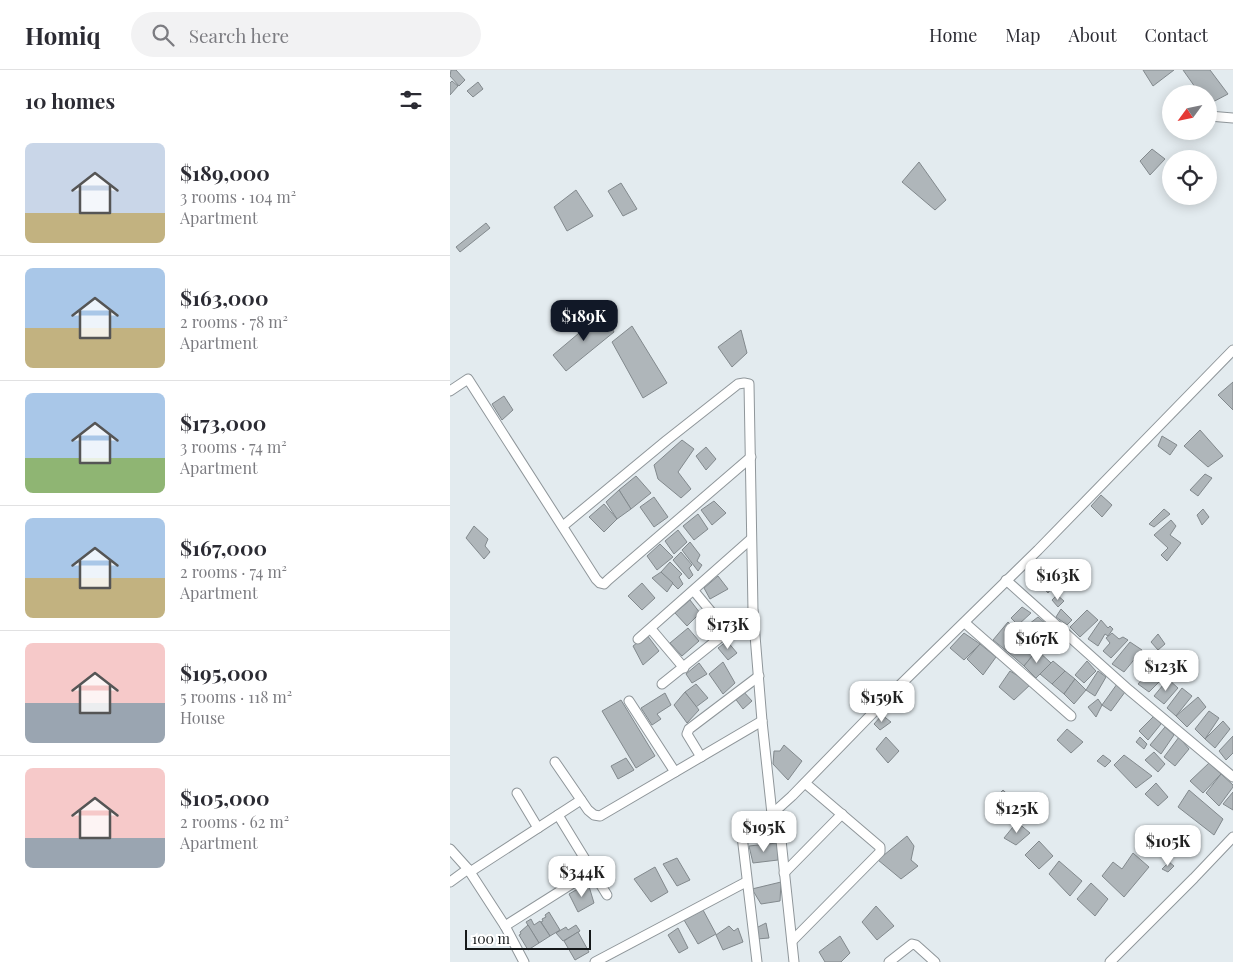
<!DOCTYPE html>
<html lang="en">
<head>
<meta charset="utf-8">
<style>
  :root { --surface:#fff; --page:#f2f2f3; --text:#2b2b33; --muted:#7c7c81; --line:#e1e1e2; --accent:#111827 }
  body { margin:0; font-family:"Playfair Display",serif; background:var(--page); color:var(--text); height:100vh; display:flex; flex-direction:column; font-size:19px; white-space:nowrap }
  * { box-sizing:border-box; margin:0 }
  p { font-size:16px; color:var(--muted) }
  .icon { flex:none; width:28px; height:28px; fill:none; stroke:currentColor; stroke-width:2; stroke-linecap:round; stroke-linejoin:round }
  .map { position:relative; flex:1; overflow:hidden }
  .details { display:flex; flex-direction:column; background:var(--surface); width:450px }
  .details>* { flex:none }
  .needle { width:32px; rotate:237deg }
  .tools { position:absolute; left:712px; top:15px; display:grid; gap:10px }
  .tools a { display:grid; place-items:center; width:55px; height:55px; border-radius:50%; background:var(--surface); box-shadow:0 2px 12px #0003; font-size:25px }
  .scale { position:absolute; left:15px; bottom:12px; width:126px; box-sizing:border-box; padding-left:5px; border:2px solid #16191a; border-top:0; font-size:14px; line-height:18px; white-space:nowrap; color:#16191a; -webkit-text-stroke:4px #fff; paint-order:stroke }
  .price { position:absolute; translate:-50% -42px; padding:0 11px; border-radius:10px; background:#fff; color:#222; font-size:16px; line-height:32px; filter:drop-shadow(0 1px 2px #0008) }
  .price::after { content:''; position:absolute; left:50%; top:30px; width:15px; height:11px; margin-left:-8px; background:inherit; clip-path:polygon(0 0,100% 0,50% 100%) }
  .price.active { background:var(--accent); color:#fff }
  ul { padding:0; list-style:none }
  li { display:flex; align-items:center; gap:15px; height:125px; padding:0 25px }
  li+li { border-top:1px solid var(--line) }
  li span { display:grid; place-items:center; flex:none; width:140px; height:100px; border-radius:8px; color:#555 }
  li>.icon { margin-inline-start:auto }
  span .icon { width:60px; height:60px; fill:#fffc; stroke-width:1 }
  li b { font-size:21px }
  h2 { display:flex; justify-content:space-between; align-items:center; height:60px; padding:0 25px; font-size:21px }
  header { display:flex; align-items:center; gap:30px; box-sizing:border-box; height:70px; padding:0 25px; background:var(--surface); border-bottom:1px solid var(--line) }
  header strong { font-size:24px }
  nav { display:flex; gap:28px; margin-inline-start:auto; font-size:18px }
  .search { width:350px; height:45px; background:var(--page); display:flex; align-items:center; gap:12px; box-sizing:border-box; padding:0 18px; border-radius:28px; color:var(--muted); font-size:19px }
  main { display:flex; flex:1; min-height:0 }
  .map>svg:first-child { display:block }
  .building { fill:#afb6ba; stroke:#82898d }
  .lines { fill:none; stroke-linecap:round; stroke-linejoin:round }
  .minor-casing { stroke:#8f969a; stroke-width:11 }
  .minor { stroke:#fff; stroke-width:9 }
</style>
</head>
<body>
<header>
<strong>Homiq</strong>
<div class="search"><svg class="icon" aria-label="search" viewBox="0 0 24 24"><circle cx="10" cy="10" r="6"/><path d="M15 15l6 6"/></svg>Search here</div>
<nav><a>Home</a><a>Map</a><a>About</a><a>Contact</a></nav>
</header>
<main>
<section class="details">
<h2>10 homes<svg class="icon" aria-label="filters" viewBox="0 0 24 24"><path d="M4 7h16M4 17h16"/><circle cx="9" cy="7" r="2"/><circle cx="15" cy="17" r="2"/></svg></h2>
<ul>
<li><span style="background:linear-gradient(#c9d6e8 70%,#c2b280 0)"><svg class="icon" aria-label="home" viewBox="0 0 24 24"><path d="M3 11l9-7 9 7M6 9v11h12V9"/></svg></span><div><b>$189,000</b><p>3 rooms · 104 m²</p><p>Apartment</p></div></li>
<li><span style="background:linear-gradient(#a9c7e8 60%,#c2b280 0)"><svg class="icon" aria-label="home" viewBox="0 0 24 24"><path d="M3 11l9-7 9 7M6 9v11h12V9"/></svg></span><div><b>$163,000</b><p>2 rooms · 78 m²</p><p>Apartment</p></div></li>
<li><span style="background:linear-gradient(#a9c7e8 65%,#8fb573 0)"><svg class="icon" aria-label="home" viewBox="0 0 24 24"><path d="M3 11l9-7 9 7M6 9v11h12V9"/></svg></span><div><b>$173,000</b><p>3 rooms · 74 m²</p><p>Apartment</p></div></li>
<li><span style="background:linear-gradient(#a9c7e8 60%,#c2b280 0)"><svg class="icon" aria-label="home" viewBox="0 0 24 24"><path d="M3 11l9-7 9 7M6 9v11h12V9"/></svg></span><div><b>$167,000</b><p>2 rooms · 74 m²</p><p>Apartment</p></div></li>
<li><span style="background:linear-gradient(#f6c9c9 60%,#9aa5b1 0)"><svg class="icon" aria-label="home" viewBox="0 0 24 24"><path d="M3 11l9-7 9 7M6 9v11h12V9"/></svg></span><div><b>$195,000</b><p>5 rooms · 118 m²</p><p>House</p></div></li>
<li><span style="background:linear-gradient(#f6c9c9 70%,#9aa5b1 0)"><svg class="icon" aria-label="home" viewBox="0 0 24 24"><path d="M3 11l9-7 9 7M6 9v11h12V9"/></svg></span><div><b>$105,000</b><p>2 rooms · 62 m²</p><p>Apartment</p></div></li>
</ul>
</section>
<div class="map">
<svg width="783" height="892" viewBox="0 0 783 892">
  <rect width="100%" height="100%" fill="#e3ebef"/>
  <!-- building -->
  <g class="building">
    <polygon points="1,0 6,0 15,10 9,16 0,6"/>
    <polygon points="693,0 724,0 703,16"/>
    <polygon points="733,0 760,0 778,24 759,34 759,24 750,24"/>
    <polygon points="2,11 8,16 0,25 0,13"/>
    <polygon points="28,12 33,19 23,27 17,21"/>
    <polygon points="702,79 715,89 700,105 690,91"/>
    <polygon points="469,92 496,130 485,140 452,112"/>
    <polygon points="171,113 187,139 173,146 158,121"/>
    <polygon points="126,120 143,146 117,161 104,137"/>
    <polygon points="36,153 40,158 10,182 6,177"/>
    <polygon points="154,242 164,262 116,301 103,285"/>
    <polygon points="182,256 217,313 193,328 162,272"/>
    <polygon points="291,260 297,283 282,297 268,277"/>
    <polygon points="783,312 783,340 768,325"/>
    <polygon points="54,326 63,340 52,350 42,334"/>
    <polygon points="750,360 773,386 758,397 734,376"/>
    <polygon points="712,366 727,375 720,385 708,376"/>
    <polygon points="232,370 244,379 228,402 241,419 231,428 208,409 204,395"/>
    <polygon points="256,377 266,389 256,400 246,386"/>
    <polygon points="755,404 762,408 748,426 740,420"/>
    <polygon points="186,406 201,423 181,439 169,420"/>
    <polygon points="169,420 181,439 167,449 156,432"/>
    <polygon points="651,425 662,435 652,447 641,436"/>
    <polygon points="204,427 218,447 204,457 190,437"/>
    <polygon points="264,431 276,443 262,455 251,440"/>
    <polygon points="154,434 167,449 154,462 139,447"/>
    <polygon points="714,439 720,444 704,457 699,454"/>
    <polygon points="753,439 759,447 752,455 747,445"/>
    <polygon points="248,444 258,459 244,470 233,456"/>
    <polygon points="721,450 726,456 720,465 731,473 717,491 711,485 718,478 704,465"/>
    <polygon points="24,456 38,469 35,476 40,482 34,489 16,468"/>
    <polygon points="228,460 237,472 224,484 215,471"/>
    <polygon points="240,472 250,485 247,491 252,495 248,501 232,480"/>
    <polygon points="210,474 223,487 207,500 197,486"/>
    <polygon points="231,482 242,495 239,498 243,505 239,509 223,490"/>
    <polygon points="220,492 232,504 229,507 233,514 228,519 211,502"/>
    <polygon points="211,502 223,513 217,522 202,508"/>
    <polygon points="268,506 278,519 260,529 254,518"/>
    <polygon points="596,506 604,515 598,523 590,514"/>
    <polygon points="192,513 205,528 192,540 178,526"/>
    <polygon points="607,525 614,531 608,537 602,530"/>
    <polygon points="240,530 250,543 237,556 225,543"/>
    <polygon points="572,537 581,543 568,555 561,548"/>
    <polygon points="611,539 622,550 617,555 606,547"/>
    <polygon points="637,540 648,550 630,567 620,557"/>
    <polygon points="588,547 596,554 582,570 573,562 579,554"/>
    <polygon points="651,550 658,558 660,556 663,559 658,566 655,564 648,576 638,569"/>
    <polygon points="558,552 569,563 558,582 543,570"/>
    <polygon points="238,558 249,571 232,586 220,573"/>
    <polygon points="514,563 530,574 514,590 500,578"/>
    <polygon points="662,563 669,569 673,567 678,570 661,588 653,581 660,573 656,568"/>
    <polygon points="708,564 715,574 708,580 701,572"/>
    <polygon points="197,565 209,581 193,595 183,576"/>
    <polygon points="571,567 587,580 574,596 558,582"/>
    <polygon points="277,571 287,583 278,590 268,578"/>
    <polygon points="680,572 692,580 674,602 662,594"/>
    <polygon points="530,574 546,587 533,605 517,589"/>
    <polygon points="587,580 601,593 586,608 574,596"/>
    <polygon points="603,591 615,601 602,614 590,604"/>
    <polygon points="637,591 646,601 634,613 625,605"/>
    <polygon points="273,592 285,613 273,624 259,604"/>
    <polygon points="249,593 257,604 242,613 236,604"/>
    <polygon points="705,595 715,606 699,622 688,614"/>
    <polygon points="560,601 581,614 564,630 549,617"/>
    <polygon points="615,601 625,609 614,624 602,614"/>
    <polygon points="648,601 656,607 645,626 636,620"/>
    <polygon points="625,609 636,620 624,634 614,624"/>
    <polygon points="718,609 728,618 714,634 704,626"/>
    <polygon points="246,614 258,628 246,637 235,622"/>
    <polygon points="667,614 675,622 661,641 652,635"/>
    <polygon points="732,618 742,626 726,646 717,638"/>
    <polygon points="455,620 462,626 453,637 445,630"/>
    <polygon points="293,621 302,631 293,639 284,627"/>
    <polygon points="235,622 249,640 237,653 224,635"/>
    <polygon points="215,623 221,635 207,644 211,649 202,655 191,638"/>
    <polygon points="748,627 756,637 737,657 726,646"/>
    <polygon points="648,629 652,635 646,647 638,637"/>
    <polygon points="171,630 205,686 186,698 152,641"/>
    <polygon points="759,641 769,648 755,669 745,659"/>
    <polygon points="432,645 441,652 430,660 424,654"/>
    <polygon points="705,645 711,654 698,670 689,661"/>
    <polygon points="773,651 780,659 765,678 755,669"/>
    <polygon points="715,657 724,665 711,684 700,675"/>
    <polygon points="617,659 633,672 621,683 607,670"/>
    <polygon points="783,666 783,683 776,690 769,681"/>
    <polygon points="436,667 449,681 438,693 426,679"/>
    <polygon points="690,667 697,674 694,679 686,672"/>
    <polygon points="729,667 739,679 725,696 714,687"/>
    <polygon points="334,675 352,691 338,710 323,694 324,681 330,681"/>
    <polygon points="704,682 715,694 708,702 695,690"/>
    <polygon points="653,685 661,691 655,697 647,691"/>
    <polygon points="674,685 702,706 686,718 664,695"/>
    <polygon points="176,688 184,700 168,709 161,696"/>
    <polygon points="759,693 771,704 753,723 740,711"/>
    <polygon points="771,704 783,715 783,717 769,736 756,723"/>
    <polygon points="706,713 718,727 708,736 695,724"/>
    <polygon points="553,720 572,738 552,750 537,736"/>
    <polygon points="739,720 773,749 764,765 728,737"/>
    <polygon points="783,722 783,740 773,734"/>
    <polygon points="567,752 580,763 566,775 554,768"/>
    <polygon points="457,766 464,776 461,790 468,796 451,809 428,790"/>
    <polygon points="589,771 603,786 589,799 575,785"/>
    <polygon points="327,773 328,790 303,793 299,776"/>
    <polygon points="683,783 699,797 674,827 652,806 663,792 672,799"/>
    <polygon points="227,788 240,810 227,816 213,794"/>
    <polygon points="609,791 632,811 620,826 599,804"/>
    <polygon points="719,792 724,796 718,802 712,799"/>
    <polygon points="205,797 218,822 201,832 184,809"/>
    <polygon points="331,812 330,831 311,834 302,819"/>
    <polygon points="138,813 144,833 128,842 119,824"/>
    <polygon points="641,813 658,829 645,846 627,829"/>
    <polygon points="426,836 444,856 427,870 412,852"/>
    <polygon points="253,840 266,864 248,874 234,850"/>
    <polygon points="99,842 110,860 100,866 91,852 93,851 92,849 96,847 95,845"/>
    <polygon points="81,849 84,855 90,851 100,866 89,873 76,852"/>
    <polygon points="316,853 319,868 307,869 306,858"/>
    <polygon points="78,855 89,873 78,880 69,865 71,864 70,862"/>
    <polygon points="126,855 130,861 113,871 106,863 116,857 118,860"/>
    <polygon points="279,856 284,861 288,858 293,872 273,880 266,865"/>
    <polygon points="228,858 238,878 229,883 218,865"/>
    <polygon points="128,862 139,882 125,890 114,871"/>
    <polygon points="390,866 400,883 391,892 375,892 369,882"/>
  </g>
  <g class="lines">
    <!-- minor casing -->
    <g class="minor-casing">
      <g id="minor">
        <polyline points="759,46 783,48"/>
        <polyline points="0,321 18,309 146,509 150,513 154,514 158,510 301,387"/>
        <polyline points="113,456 217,370 288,314 294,313 299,314 303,541 312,651 322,744"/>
        <polyline points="556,510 679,620 783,707"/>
        <polyline points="244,521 277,561"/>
        <polyline points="515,553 621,646"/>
        <polyline points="201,559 234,598"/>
        <polyline points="188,569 301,469"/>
        <polyline points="212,614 303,541"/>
        <polyline points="179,631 225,702"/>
        <polyline points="251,687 237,664 239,659 309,606"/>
        <polyline points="105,692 138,740 144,745 150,746 312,651"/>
        <polyline points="67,723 88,758"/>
        <polyline points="108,745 157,825"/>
        <polyline points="331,770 344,892"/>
        <polyline points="0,779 18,799 55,856 74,892"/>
        <polyline points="20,802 131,730"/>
        <polyline points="334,803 392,744"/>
        <polyline points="0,812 18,799"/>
        <polyline points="55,856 142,801"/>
        <polyline points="342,871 430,782 430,777 355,713"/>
        <polyline points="145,892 296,812"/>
        <polyline points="307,892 292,766 295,760 322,744 342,726 450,615 588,480 783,280"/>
        <polyline points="439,892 462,874 466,875 485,892"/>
        <polyline points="660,892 744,808 783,767"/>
      </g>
    </g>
    <!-- minor -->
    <use href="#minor" class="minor"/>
  </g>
</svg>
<div class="tools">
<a><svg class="needle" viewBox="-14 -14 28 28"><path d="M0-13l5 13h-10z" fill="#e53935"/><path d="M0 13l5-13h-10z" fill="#7c7c81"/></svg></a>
<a><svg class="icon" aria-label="locate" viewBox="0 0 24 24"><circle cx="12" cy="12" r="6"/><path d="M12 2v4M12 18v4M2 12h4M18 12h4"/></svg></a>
</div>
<div class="scale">100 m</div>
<b class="price active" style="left:134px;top:272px">$189K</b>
<b class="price" style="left:608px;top:531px">$163K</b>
<b class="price" style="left:278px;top:580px">$173K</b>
<b class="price" style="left:587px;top:594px">$167K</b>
<b class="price" style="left:716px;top:622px">$123K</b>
<b class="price" style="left:432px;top:653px">$159K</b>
<b class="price" style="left:567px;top:764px">$125K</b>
<b class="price" style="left:314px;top:783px">$195K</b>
<b class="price" style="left:718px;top:797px">$105K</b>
<b class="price" style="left:132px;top:828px">$344K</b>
</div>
</main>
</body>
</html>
